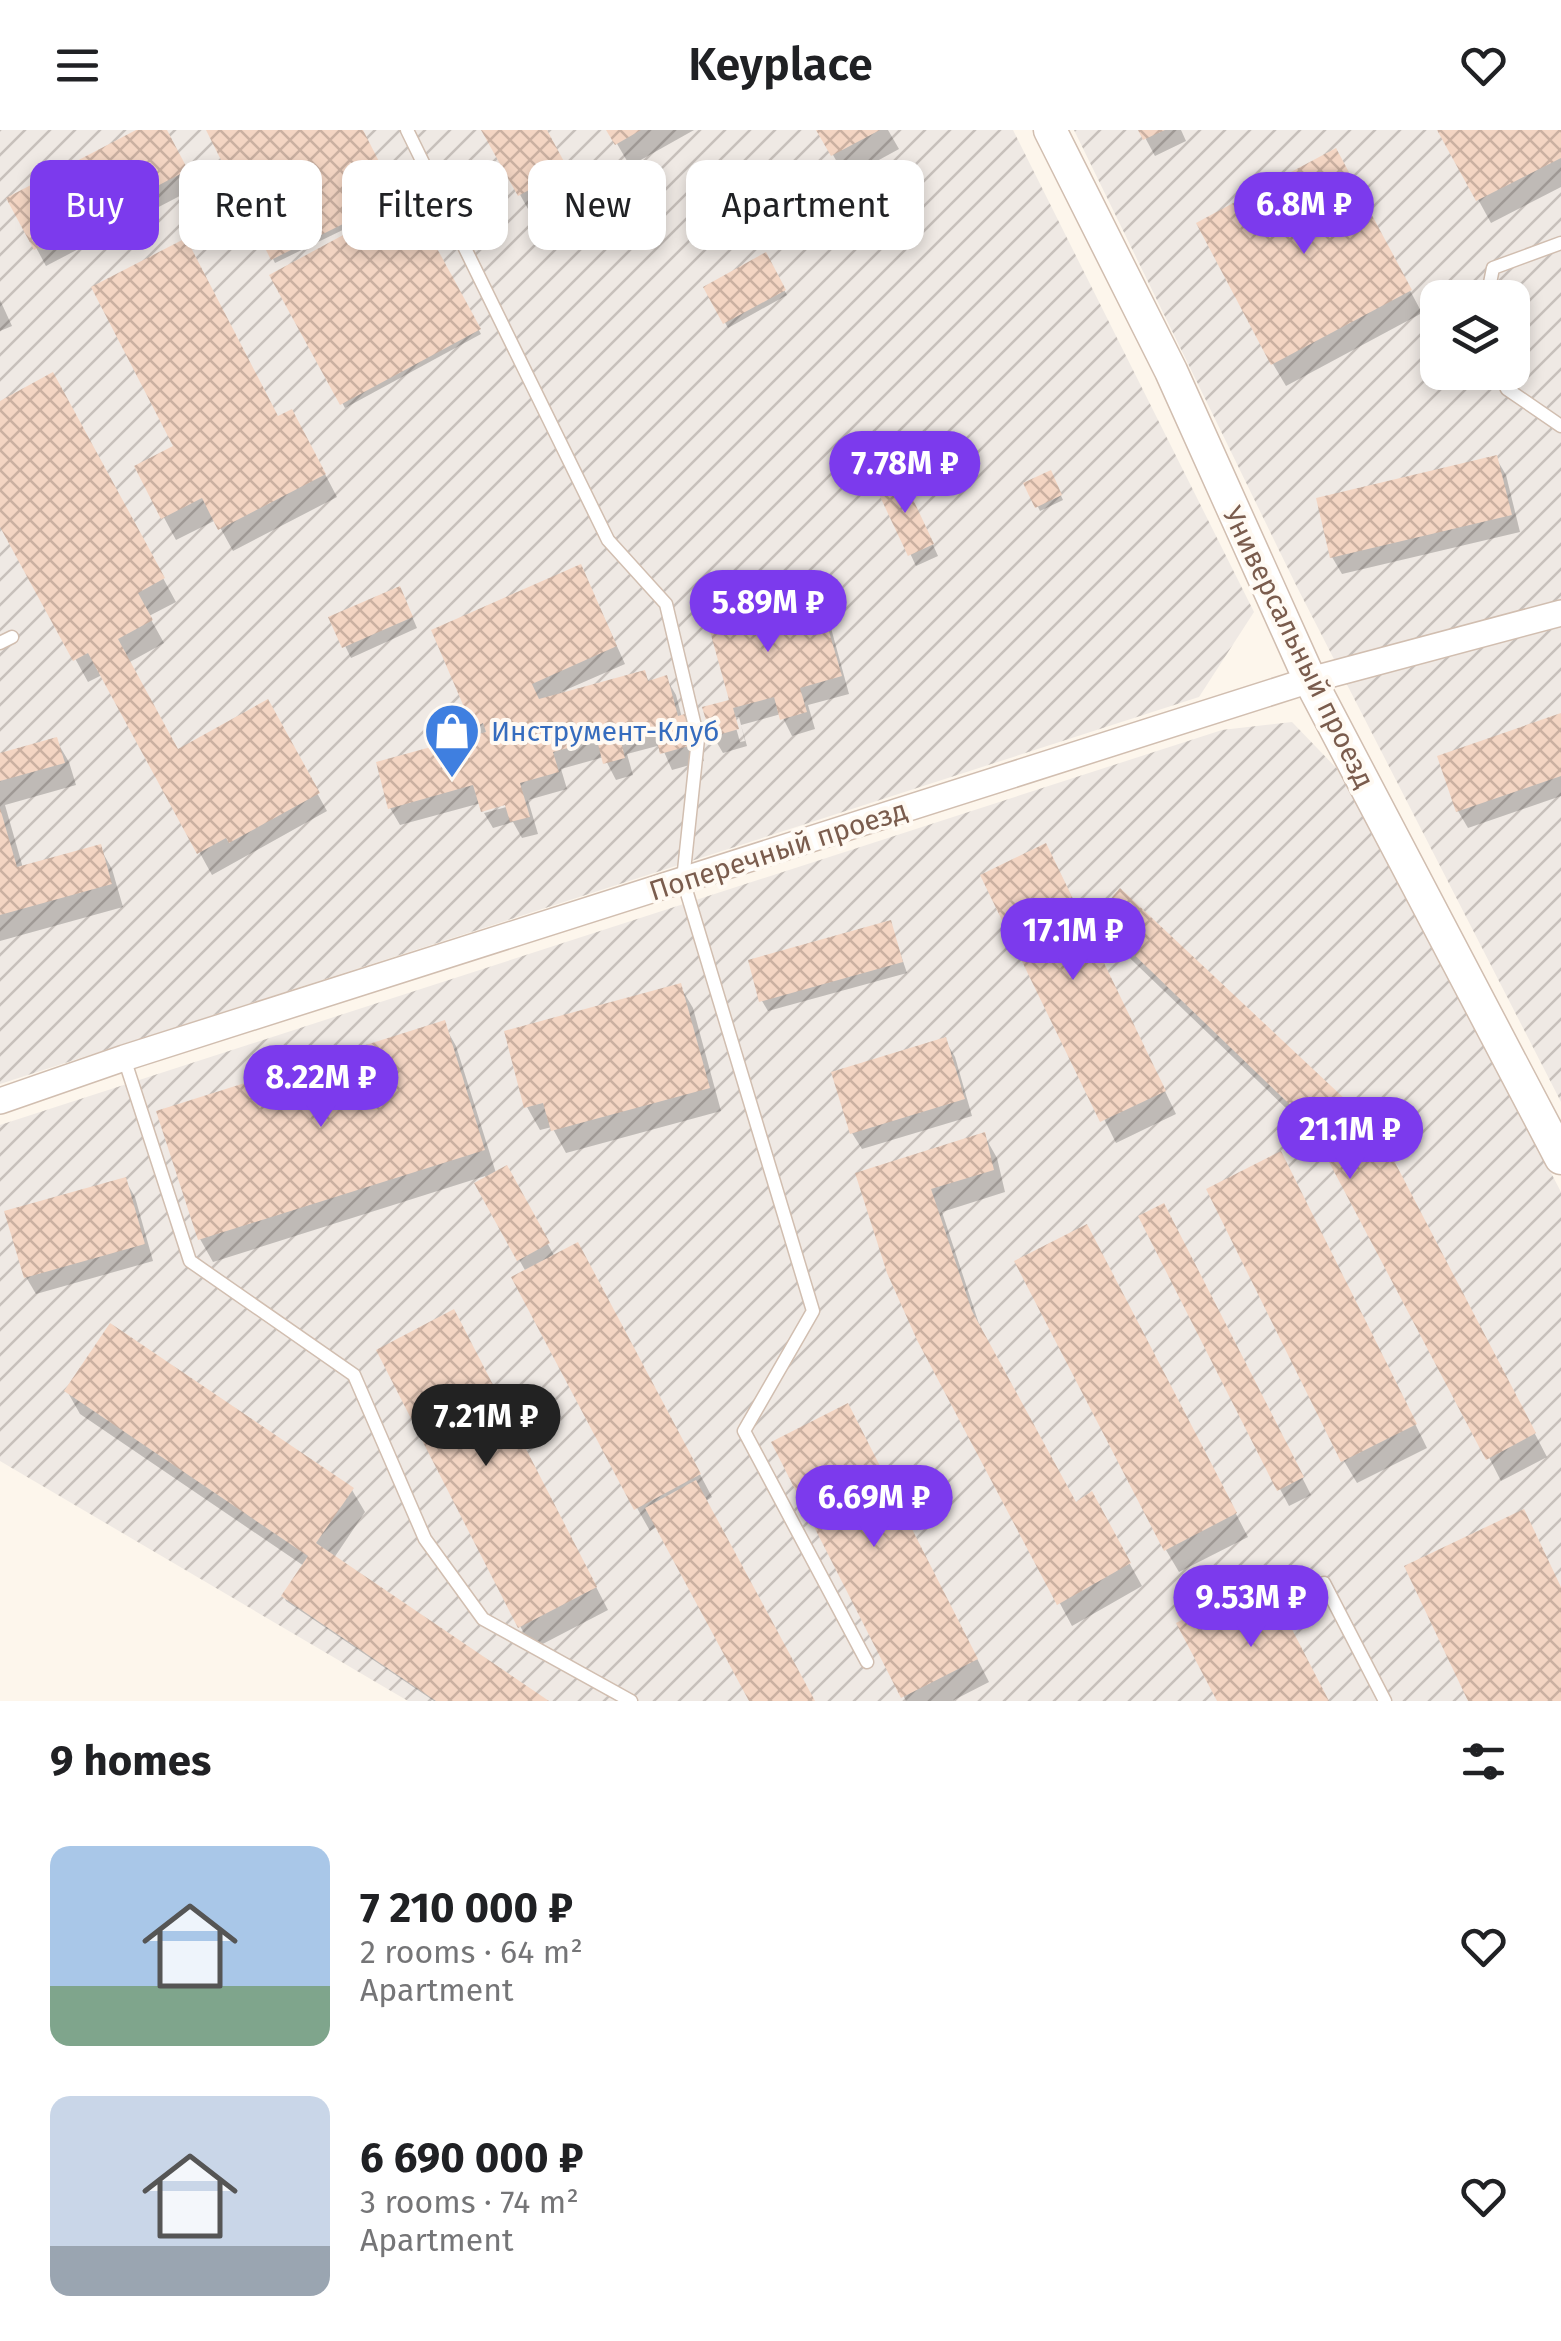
<!DOCTYPE html>
<html lang="en">
<head>
<meta charset="utf-8">
<style>
  :root { --surface:#fff; --page:#f6f6f6; --text:#202124; --muted:#757577; --accent:#7c3aed }
  body { margin:0; font-family:"Fira Sans",sans-serif; background:var(--page); color:var(--text); height:100vh; display:flex; flex-direction:column; font-size:38px; white-space:nowrap }
  * { box-sizing:border-box; margin:0 }
  p { font-size:32px; color:var(--muted) }
  .icon { flex:none; width:55px; height:55px; fill:none; stroke:currentColor; stroke-width:2; stroke-linecap:round; stroke-linejoin:round }
  .map { position:relative; height:1571px; overflow:hidden }
  .sheet { display:flex; flex-direction:column; background:var(--surface); flex:1 }
  .sheet>* { flex:none }
  .guide { position:absolute; left:30px; top:30px; width:1000px; height:90px; display:flex; gap:20px }
  .controls { position:absolute; left:1420px; top:150px; display:grid; gap:20px }
  .controls a { display:grid; place-items:center; width:110px; height:110px; border-radius:20px; background:var(--surface); box-shadow:0 5px 15px #0003; font-size:50px }
  .price { position:absolute; translate:-50% -85px; padding:0 22px; border-radius:35px; background:var(--accent); color:#fff; font-size:32px; line-height:65px; filter:drop-shadow(0 2px 5px #0008) }
  .price::after { content:''; position:absolute; left:50%; top:60px; width:30px; height:22px; margin-left:-15px; background:inherit; clip-path:polygon(0 0,100% 0,50% 100%) }
  .price.active { background:#222; color:#fff }
  ul { padding:0; list-style:none }
  li { display:flex; align-items:center; gap:30px; height:250px; padding:0 50px }
  li span { display:grid; place-items:center; flex:none; width:280px; height:200px; border-radius:20px; color:#555 }
  li>.icon { margin-inline-start:auto }
  span .icon { width:120px; height:120px; fill:#fffc; stroke-width:1 }
  li b { font-size:42px }
  h2 { display:flex; justify-content:space-between; align-items:center; height:120px; padding:0 50px; font-size:42px }
  .chip { padding:0 35px; border-radius:20px; background:var(--surface); box-shadow:0 5px 15px #0003; font-size:35px; line-height:90px }
  .chip.active { background:var(--accent); color:#fff }
  header { display:flex; justify-content:space-between; align-items:center; height:130px; padding:0 50px; background:var(--surface); font-size:45px; font-weight:600 }
  .map>svg:first-child { display:block }
  .industrial { fill:url(#industrial-furrows); fill-rule:evenodd }
  .shadow { fill:#0003; fill-rule:evenodd }
  .building { fill:url(#building-cross-hatch) }
  .lines { fill:none; stroke-linecap:round; stroke-linejoin:round }
  .service-casing { stroke:#d1beb0; stroke-width:15 }
  .minor-casing { stroke:#d1beb0; stroke-width:28 }
  .tertiary-casing { stroke:#d1beb0; stroke-width:35 }
  .service { stroke:#fff; stroke-width:12 }
  .minor { stroke:#fff; stroke-width:25 }
  .tertiary { stroke:#fff; stroke-width:32 }
  .labels { text-anchor:middle; stroke-width:8; stroke-linejoin:round; paint-order:stroke }
  .street-label { font-size:28px; fill:#7a5c4d; stroke:#fffaf3 }
  .shop-label { font-size:28px; fill:#366cbe; stroke:#fffaf3; text-anchor:start }
</style>
</head>
<body>
<header><svg class="icon" aria-label="menu" viewBox="0 0 24 24"><path d="M4 6h16M4 12h16M4 18h16"/></svg>Keyplace<svg class="icon" aria-label="heart" viewBox="0 0 24 24"><path d="M12 20l-8-8c-3-5 5-10 8-4 3-6 11-1 8 4z"/></svg></header>
<div class="map">
<svg width="1561" height="1571" viewBox="0 0 1561 1571">
  <defs>
    <pattern id="industrial-furrows" width="10" height="10" patternUnits="userSpaceOnUse" patternTransform="scale(2.5)"><rect width="10" height="10" fill="#efe9e4"/><path d="M-1 1l2-2M0 10L10 0M9 11l2-2" fill="none" stroke="#c7c0bb"/></pattern>
    <pattern id="building-cross-hatch" width="8" height="8" patternUnits="userSpaceOnUse" patternTransform="scale(2.5)"><rect width="8" height="8" fill="#f3d5c3"/><path d="M0 0l8 8M0 8l8-8" fill="none" stroke="#cab0a1"/></pattern>
  </defs>
  <rect width="100%" height="100%" fill="#fdf6ec"/>
  <!-- industrial -->
  <g class="industrial">
    <polygon points="0,0 1013,0 1254,482 1199,567 0,954"/>
    <path d="M1074,0H1561V972L1297,457ZM1438,168H1512V242H1438Z"/>
    <polygon points="1292,592 1344,646 1561,1062 1561,1571 408,1571 0,1331 0,995 1222,600"/>
  </g>
  <!-- shadow -->
  <g class="shadow">
    <polygon points="142,0 164,0 195,58 46,136 10,69"/>
    <polygon points="209,0 361,0 398,73 275,133"/>
    <polygon points="484,0 545,0 579,62 533,88"/>
    <polygon points="609,0 694,0 630,36"/>
    <polygon points="819,0 888,0 899,19 846,48"/>
    <polygon points="1141,0 1181,0 1186,11 1155,26"/>
    <polygon points="1440,0 1561,0 1561,57 1491,93"/>
    <polygon points="1348,44 1422,183 1286,256 1273,234"/>
    <polygon points="409,72 481,204 345,278 273,146"/>
    <polygon points="765,126 787,165 728,198 706,158"/>
    <polygon points="0,170 12,196 0,201"/>
    <polygon points="65,268 176,472 149,486 164,513 128,533 177,622 267,573 327,681 212,745 102,545 88,552 0,392 0,273"/>
    <polygon points="278,289 304,304 337,367 233,421 216,390 176,410 137,337 176,317"/>
    <polygon points="1496,328 1506,345 1520,402 1342,444 1332,427"/>
    <polygon points="1050,343 1063,370 1040,381 1027,354"/>
    <polygon points="880,359 908,360 938,426 916,436"/>
    <polygon points="589,454 625,534 561,562 562,565 644,542 650,553 666,548 676,565 682,588 696,603 704,631 672,640 661,615 627,624 633,645 616,650 604,627 561,639 567,659 528,670 538,704 522,708 513,692 493,698 484,683 518,674 516,670 484,678 484,682 481,673 400,695 390,678 481,606 476,596"/>
    <path d="M762,463L772,483L818,470L828,487L849,564L808,575L815,599L792,606L781,584L741,595L747,616L723,623L713,606L732,572ZM733,587H739L745,611L740,612Z"/>
    <polygon points="405,470 417,498 351,528 332,489"/>
    <polygon points="1561,586 1561,666 1468,698 1458,681"/>
    <polygon points="56,610 69,632 76,655 5,675 23,738 99,716 112,739 123,777 0,811 0,625"/>
    <polygon points="1058,739 1176,984 1116,1013 983,746"/>
    <polygon points="1098,787 1390,1026 1547,1327 1501,1351 1336,1026 1111,810"/>
    <polygon points="890,793 907,843 768,881 762,871"/>
    <polygon points="680,856 693,878 721,981 566,1023 552,997 540,1000 527,977 507,903"/>
    <polygon points="443,893 456,916 496,1043 506,1038 555,1127 590,1137 712,1367 706,1371 813,1571 752,1571 658,1396 650,1401 637,1378 526,1142 477,1054 486,1049 485,1046 213,1132 200,1109"/>
    <polygon points="945,910 955,927 972,986 862,1019 852,1003"/>
    <polygon points="984,1005 997,1028 1005,1062 942,1082 983,1206 1076,1375 1104,1387 1142,1456 1072,1496 919,1209 858,1045"/>
    <polygon points="1293,1047 1427,1318 1357,1353 1344,1331"/>
    <polygon points="125,1050 135,1067 153,1131 36,1164 26,1147"/>
    <polygon points="1173,1093 1311,1365 1289,1376 1280,1359"/>
    <polygon points="1098,1119 1248,1407 1179,1442 1166,1420"/>
    <polygon points="466,1205 608,1480 533,1519 520,1496"/>
    <polygon points="67,1261 352,1360 365,1382 334,1428 545,1571 434,1571 286,1471 284,1466 304,1436 80,1284"/>
    <polygon points="860,1299 989,1552 952,1571 906,1571 775,1313"/>
  </g>
  <!-- building -->
  <g class="building">
    <polygon points="136,0 167,0 188,40 34,120 6,68"/>
    <polygon points="206,0 363,0 397,67 271,130"/>
    <polygon points="481,0 547,0 568,39 518,66"/>
    <polygon points="606,0 641,0 615,15"/>
    <polygon points="816,0 880,0 831,26"/>
    <polygon points="1138,0 1165,0 1143,10"/>
    <polygon points="1437,0 1561,0 1561,28 1476,71"/>
    <polygon points="1336,18 1412,160 1271,235 1196,93"/>
    <polygon points="410,69 481,199 340,275 269,145"/>
    <polygon points="186,108 278,286 292,279 326,344 218,400 202,368 161,389 134,336 173,316 91,157"/>
    <polygon points="766,122 786,160 723,194 703,157"/>
    <polygon points="53,242 165,448 138,463 153,490 118,509 178,619 268,569 320,663 229,713 226,708 197,724 88,523 73,531 0,397 0,271"/>
    <polygon points="1497,325 1512,385 1330,428 1316,368"/>
    <polygon points="1051,340 1062,365 1035,378 1023,353"/>
    <polygon points="902,346 934,414 908,426 876,358"/>
    <polygon points="581,434 617,516 532,554 539,569 645,540 648,551 667,545 678,586 688,583 696,614 660,624 654,598 620,607 625,628 603,634 597,610 553,622 559,642 520,653 530,687 510,692 505,675 481,682 473,655 388,679 376,632 486,602 483,593 473,598 431,500"/>
    <polygon points="400,456 413,487 342,518 328,487"/>
    <polygon points="763,460 769,481 819,467 842,546 800,558 807,582 780,590 774,567 733,578 739,599 711,607 702,577 729,570 703,476"/>
    <polygon points="1561,583 1561,646 1456,682 1437,626"/>
    <polygon points="57,607 65,633 0,651 0,623"/>
    <polygon points="0,678 17,737 101,714 112,754 0,785"/>
    <polygon points="1046,713 1166,961 1100,992 980,745"/>
    <polygon points="1120,758 1378,1000 1536,1303 1486,1330 1328,1030 1338,1021 1095,787"/>
    <polygon points="891,790 903,832 759,872 748,830"/>
    <polygon points="681,853 710,958 551,1001 543,973 524,978 504,901"/>
    <polygon points="445,890 485,1020 198,1110 156,981"/>
    <polygon points="946,907 965,969 850,1004 831,942"/>
    <polygon points="985,1002 994,1040 931,1059 972,1181 1076,1372 1092,1361 1131,1433 1057,1475 917,1210 887,1143 855,1043"/>
    <polygon points="1281,1021 1417,1294 1341,1332 1206,1059"/>
    <polygon points="507,1035 550,1113 517,1131 474,1053"/>
    <polygon points="126,1047 145,1114 24,1148 4,1081"/>
    <polygon points="1164,1073 1304,1347 1277,1361 1138,1086"/>
    <polygon points="1087,1094 1237,1383 1164,1421 1014,1131"/>
    <polygon points="578,1112 701,1344 634,1380 511,1147"/>
    <polygon points="454,1179 597,1457 518,1498 376,1220"/>
    <polygon points="110,1193 354,1358 316,1413 549,1571 436,1571 281,1466 308,1426 64,1261"/>
    <polygon points="848,1273 978,1529 901,1568 771,1312"/>
    <polygon points="696,1350 815,1571 749,1571 645,1378"/>
    <polygon points="1524,1379 1561,1457 1561,1571 1468,1571 1404,1436"/>
    <polygon points="1265,1447 1329,1571 1217,1571 1176,1493"/>
  </g>
  <g class="lines">
    <!-- service casing -->
    <g class="service-casing">
      <g id="service">
        <polyline points="407,0 608,410 666,474 698,609 683,750 813,1181 744,1301 867,1532"/>
        <polyline points="1487,168 1493,138 1561,113"/>
        <polyline points="1499,242 1507,259 1561,296"/>
        <polyline points="0,513 12,507"/>
        <polyline points="124,928 190,1131 354,1245 425,1409 483,1489 631,1571"/>
        <polyline points="1324,1453 1385,1571"/>
      </g>
    </g>
    <!-- minor casing -->
    <g class="minor-casing">
      <polyline id="minor" points="0,971 124,928 1310,550 1561,483"/>
    </g>
    <!-- tertiary casing -->
    <g class="tertiary-casing">
      <polyline id="tertiary" points="1050,0 1171,241 1310,550 1561,1028"/>
    </g>
    <!-- service -->
    <use href="#service" class="service"/>
    <!-- minor -->
    <use href="#minor" class="minor"/>
    <!-- tertiary -->
    <use href="#tertiary" class="tertiary"/>
  </g>
  <!-- icons -->
  <defs>
    <g id="shop-pin" transform="scale(2.875)"><path d="M0 17L-7.5 6A9.5 9.5 0 1 1 7.5 6Z" fill="#3f7fe0" stroke="#fffaf3"/><path d="M-5-2.5h2.3a2.7 3.5 0 0 1 5.4 0H5L5.5 6h-11ZM-1.5-2.5h3a1.5 2.3 0 0 0-3 0Z" fill="#fff"/></g>
  </defs>
  <g fill-rule="evenodd">
    <use href="#shop-pin" x="452" y="601"/>
  </g>
  <g class="labels">
    <!-- street labels -->
    <g class="street-label">
      <text transform="translate(1299 517) rotate(64)" y="10">Универсальный проезд</text>
      <text transform="translate(778 720) rotate(-18)" y="10">Поперечный проезд</text>
    </g>
    <!-- shop labels -->
    <g class="shop-label">
      <text x="491" y="611">Инструмент-Клуб</text>
    </g>
  </g>
</svg>
<div class="controls">
<a><svg class="icon" aria-label="layers" viewBox="0 0 24 24"><path d="M12 4l9 5-9 5-9-5zM3 14l9 5 9-5"/></svg></a>
</div>
<b class="price" style="left:1304px;top:127px">6.8M ₽</b>
<b class="price" style="left:905px;top:386px">7.78M ₽</b>
<b class="price" style="left:768px;top:525px">5.89M ₽</b>
<b class="price" style="left:1073px;top:853px">17.1M ₽</b>
<b class="price" style="left:321px;top:1000px">8.22M ₽</b>
<b class="price" style="left:1350px;top:1052px">21.1M ₽</b>
<b class="price active" style="left:486px;top:1339px">7.21M ₽</b>
<b class="price" style="left:874px;top:1420px">6.69M ₽</b>
<b class="price" style="left:1251px;top:1520px">9.53M ₽</b>
<div class="guide">
<a class="chip active">Buy</a>
<a class="chip">Rent</a>
<a class="chip">Filters</a>
<a class="chip">New</a>
<a class="chip">Apartment</a>
</div>
</div>
<section class="sheet">
<h2>9 homes<svg class="icon" aria-label="filters" viewBox="0 0 24 24"><path d="M4 7h16M4 17h16"/><circle cx="9" cy="7" r="2"/><circle cx="15" cy="17" r="2"/></svg></h2>
<ul>
<li><span style="background:linear-gradient(#a9c7e8 70%,#7fa58c 0)"><svg class="icon" aria-label="home" viewBox="0 0 24 24"><path d="M3 11l9-7 9 7M6 9v11h12V9"/></svg></span><div><b>7 210 000 ₽</b><p>2 rooms · 64 m²</p><p>Apartment</p></div><svg class="icon" aria-label="heart" viewBox="0 0 24 24"><path d="M12 20l-8-8c-3-5 5-10 8-4 3-6 11-1 8 4z"/></svg></li>
<li><span style="background:linear-gradient(#c9d6e8 75%,#9aa5b1 0)"><svg class="icon" aria-label="home" viewBox="0 0 24 24"><path d="M3 11l9-7 9 7M6 9v11h12V9"/></svg></span><div><b>6 690 000 ₽</b><p>3 rooms · 74 m²</p><p>Apartment</p></div><svg class="icon" aria-label="heart" viewBox="0 0 24 24"><path d="M12 20l-8-8c-3-5 5-10 8-4 3-6 11-1 8 4z"/></svg></li>
</ul>
</section>
</body>
</html>
